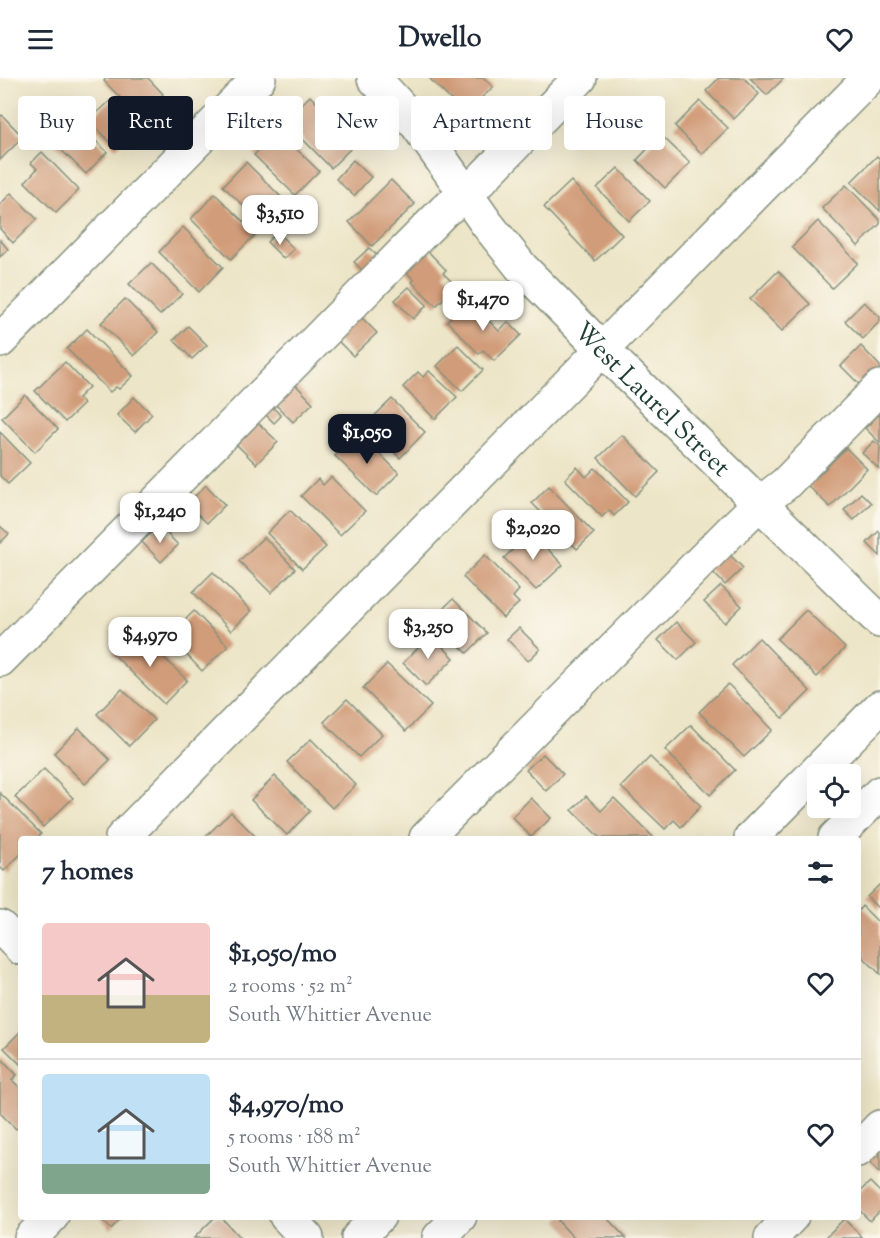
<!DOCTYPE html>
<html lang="en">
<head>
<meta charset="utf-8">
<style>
  :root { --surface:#fff; --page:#f6f6f7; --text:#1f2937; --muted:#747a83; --line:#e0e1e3; --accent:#111827 }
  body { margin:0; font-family:"Sorts Mill Goudy",serif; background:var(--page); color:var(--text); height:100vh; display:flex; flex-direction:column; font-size:22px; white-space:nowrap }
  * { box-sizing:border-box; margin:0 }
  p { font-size:20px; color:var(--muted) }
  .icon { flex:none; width:33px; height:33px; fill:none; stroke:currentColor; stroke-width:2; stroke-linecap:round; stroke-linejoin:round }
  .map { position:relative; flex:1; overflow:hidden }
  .drawer { position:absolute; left:18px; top:758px; width:843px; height:384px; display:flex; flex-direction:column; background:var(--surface); border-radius:6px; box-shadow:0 6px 24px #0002 }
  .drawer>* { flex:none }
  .top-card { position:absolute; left:18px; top:18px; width:844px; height:54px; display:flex; gap:12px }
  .controls { position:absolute; left:807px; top:686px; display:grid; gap:12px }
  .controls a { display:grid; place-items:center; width:54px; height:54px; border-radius:6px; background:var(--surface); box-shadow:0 6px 24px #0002; font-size:30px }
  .price { position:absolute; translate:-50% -51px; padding:0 14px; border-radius:12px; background:#fff; color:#222; font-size:20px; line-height:39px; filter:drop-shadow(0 2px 3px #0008) }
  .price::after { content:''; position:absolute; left:50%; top:36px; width:18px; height:14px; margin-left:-9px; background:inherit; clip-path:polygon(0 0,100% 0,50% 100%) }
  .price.on { background:var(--accent); color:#fff }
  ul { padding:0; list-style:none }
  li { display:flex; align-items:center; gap:18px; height:150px; padding:0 24px }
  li+li { border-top:2px solid var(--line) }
  li span { display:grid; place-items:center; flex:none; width:168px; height:120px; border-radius:6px; color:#555 }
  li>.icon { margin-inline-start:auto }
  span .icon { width:72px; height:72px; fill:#fffc; stroke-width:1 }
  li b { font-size:26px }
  h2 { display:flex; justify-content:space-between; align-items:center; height:72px; padding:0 24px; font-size:26px }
  .tag { padding:0 21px; border-radius:6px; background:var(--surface); box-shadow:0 6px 24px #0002; font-size:21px; line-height:54px }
  .tag.on { background:var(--accent); color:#fff }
  header { display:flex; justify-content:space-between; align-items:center; height:78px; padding:0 24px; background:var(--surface); font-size:27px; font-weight:700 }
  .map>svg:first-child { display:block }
  .building { fill:#d19c79 }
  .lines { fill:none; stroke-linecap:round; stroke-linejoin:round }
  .minor-casing { stroke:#86917e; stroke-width:36 }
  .minor { stroke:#fff; stroke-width:33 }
  .labels { text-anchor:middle; stroke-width:4.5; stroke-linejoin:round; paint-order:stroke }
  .street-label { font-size:26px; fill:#1f3d34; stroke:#fbf7ec }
</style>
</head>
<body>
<header><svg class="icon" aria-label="menu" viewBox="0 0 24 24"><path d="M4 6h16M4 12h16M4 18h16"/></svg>Dwello<svg class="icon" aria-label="heart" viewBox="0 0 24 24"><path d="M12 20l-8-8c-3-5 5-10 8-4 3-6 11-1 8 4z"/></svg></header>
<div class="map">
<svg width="880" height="1160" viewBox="0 0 880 1160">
  <rect width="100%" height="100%" fill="#fbf7ec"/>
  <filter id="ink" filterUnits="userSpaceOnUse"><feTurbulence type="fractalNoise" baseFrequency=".0167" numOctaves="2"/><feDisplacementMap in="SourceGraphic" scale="12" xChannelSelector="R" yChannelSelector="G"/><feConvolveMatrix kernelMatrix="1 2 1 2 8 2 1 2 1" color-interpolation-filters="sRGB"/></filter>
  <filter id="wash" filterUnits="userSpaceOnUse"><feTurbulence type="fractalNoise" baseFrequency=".008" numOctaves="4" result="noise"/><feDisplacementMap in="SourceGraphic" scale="24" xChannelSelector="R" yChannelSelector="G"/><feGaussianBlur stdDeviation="1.35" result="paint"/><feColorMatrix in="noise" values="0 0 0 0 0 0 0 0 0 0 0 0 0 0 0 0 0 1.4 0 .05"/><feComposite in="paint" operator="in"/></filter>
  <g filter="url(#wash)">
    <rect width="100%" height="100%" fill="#ede5c7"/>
    <g id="blocks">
      <!-- building -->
      <g class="building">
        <polygon points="106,0 148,0 163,16 139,39 104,3"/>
        <polygon points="429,0 484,0 493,9 465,36"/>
        <polygon points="719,0 744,0 759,16 734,41 706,13"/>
        <polygon points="750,0 784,0 767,17"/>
        <polygon points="310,18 356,65 331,90 285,43"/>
        <polygon points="111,22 137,49 116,70 89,42"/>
        <polygon points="700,23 728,50 702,76 675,48"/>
        <polygon points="2,37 23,59 0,82 0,39"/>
        <polygon points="70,37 107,74 86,96 48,59"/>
        <polygon points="278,53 319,93 295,117 254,77"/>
        <polygon points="661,57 690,85 665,110 637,82"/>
        <polygon points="42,74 79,112 56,135 25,104 37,91 31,85"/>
        <polygon points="877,78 880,81 880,133 851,104"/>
        <polygon points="353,82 371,99 354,118 336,101"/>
        <polygon points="246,84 287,125 264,148 223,108"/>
        <polygon points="618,90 650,123 629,143 597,110"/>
        <polygon points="391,102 415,126 372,168 349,144"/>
        <polygon points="571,103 622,157 595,183 544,129"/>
        <polygon points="846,107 880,142 880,146 858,168 822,130"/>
        <polygon points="11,115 37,141 13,165 0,151 0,127"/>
        <polygon points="215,116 256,156 231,181 191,141"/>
        <polygon points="818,143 858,185 832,210 792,169"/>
        <polygon points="183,149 223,189 199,214 159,174"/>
        <polygon points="277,154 294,171 284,181 267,164"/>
        <polygon points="0,162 8,171 0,179"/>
        <polygon points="422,167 446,192 443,195 456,208 436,228 412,204 414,202 401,188"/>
        <polygon points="369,170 381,181 366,196 354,184"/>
        <polygon points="151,185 182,216 160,237 129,206"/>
        <polygon points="778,193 810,226 782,253 750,221"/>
        <polygon points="409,209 427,227 413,241 395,222"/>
        <polygon points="125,221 158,254 134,278 101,245"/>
        <polygon points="468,222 499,253 508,244 521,257 494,283 483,272 479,276 447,243"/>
        <polygon points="864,224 880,239 880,243 863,261 845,243"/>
        <polygon points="356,234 377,255 353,278 332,257"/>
        <polygon points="188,248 207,267 192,281 174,262"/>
        <polygon points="87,251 133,298 119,311 116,309 110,314 67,271"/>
        <polygon points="458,267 483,292 462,313 437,288"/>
        <polygon points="861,268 880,288 880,292 862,309 841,288"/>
        <polygon points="65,284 89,309 78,320 84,326 65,344 35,313"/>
        <polygon points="429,293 457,319 435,341 403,309 418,294 423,299"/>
        <polygon points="293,304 313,325 293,344 272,323"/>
        <polygon points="25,317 58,351 35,374 2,340"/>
        <polygon points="134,319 152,336 135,354 117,337"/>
        <polygon points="392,321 425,354 400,380 366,346"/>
        <polygon points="271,327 281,338 274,345 263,334"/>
        <polygon points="880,336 880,365 865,350"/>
        <polygon points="255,342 278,364 256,386 234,364"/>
        <polygon points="0,354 30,385 8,406 0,398"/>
        <polygon points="622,357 659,394 635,418 598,380"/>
        <polygon points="363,359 399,395 376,418 335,378 349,363 355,368"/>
        <polygon points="874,363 880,368 879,391 862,375"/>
        <polygon points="846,370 867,391 830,429 808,408"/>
        <polygon points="577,389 586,399 595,390 628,424 614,438 609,432 602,439 565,401"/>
        <polygon points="331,399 365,433 340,457 301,418 318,401 323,407"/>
        <polygon points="206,407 225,427 207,445 187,426"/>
        <polygon points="549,408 594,455 577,471 532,425"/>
        <polygon points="861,415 871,425 854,442 844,432"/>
        <polygon points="290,432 326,469 302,491 267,455"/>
        <polygon points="159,447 178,467 161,484 142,464"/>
        <polygon points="0,448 9,456 0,465"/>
        <polygon points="879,453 880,454 880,478 867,465"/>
        <polygon points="531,454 563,487 536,512 504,480"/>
        <polygon points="264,459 295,491 271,515 239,483"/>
        <polygon points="725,472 743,490 725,507 708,489"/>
        <polygon points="485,477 519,512 513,519 519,525 503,540 463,499"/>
        <polygon points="213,494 251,533 231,553 193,514"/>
        <polygon points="721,508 742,528 725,545 704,524"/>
        <polygon points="453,521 487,555 467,575 432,541"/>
        <polygon points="806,532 845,570 817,599 777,561"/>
        <polygon points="194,533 228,568 202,593 169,558"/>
        <polygon points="676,544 696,564 678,582 658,562"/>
        <polygon points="519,550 540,571 528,583 507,561"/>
        <polygon points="133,556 148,570 151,567 187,602 164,626 113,576"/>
        <polygon points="431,557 454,580 426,608 403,585"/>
        <polygon points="759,560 810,613 783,640 732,587"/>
        <polygon points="387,586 431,628 406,653 363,610"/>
        <polygon points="728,606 772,652 744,679 699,634"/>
        <polygon points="122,611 154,642 129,668 97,636"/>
        <polygon points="347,621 382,656 359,679 324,644"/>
        <polygon points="691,647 735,692 710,717 665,672"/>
        <polygon points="79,650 110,682 85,706 54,675"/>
        <polygon points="311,661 356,707 332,730 287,684"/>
        <polygon points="543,676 563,696 546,713 526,692"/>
        <polygon points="650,679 701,728 681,749 674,742 665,751 621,709"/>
        <polygon points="44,691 73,720 43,749 15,719"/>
        <polygon points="275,698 310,733 287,757 251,722"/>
        <polygon points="0,715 41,756 36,760 21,760 21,776 4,793 0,789"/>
        <polygon points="586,718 601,733 614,720 654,760 600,760 572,732"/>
        <polygon points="531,720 551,740 531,759 512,739"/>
        <polygon points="231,734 257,760 204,760"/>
        <polygon points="880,806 880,832 867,819"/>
        <polygon points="862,828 880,846 880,896 858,874 858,833"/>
        <polygon points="21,953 21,987 4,970"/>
        <polygon points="0,979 17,997 12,1002 21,1011 21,1046 16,1051 0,1035"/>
        <polygon points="880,1067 880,1095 866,1081"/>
        <polygon points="870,1104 880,1114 880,1133 870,1143 858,1131 858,1115"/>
        <polygon points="99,1138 123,1138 111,1151"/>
        <polygon points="216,1138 220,1138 240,1160 194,1160"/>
        <polygon points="562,1138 605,1138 626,1160 574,1160 558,1143"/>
        <polygon points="844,1141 863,1160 825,1160"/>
      </g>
    </g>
  </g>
  <g filter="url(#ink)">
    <use href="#blocks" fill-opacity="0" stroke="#86917e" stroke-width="1.5"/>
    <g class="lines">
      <!-- minor casing -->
      <g class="minor-casing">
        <g id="minor">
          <path id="s1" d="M374,0L417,47L487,146L522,190L620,289L880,543"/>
          <polyline points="0,263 259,0"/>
          <polyline points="0,582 445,132 466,117 580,0"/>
          <polyline points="122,760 869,0"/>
          <polyline points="426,760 737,447 760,425 785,406 880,309"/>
          <polyline points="751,760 880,629"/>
          <polyline points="835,760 880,715"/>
          <polyline points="0,849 21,870"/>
          <polyline points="858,1072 880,1049"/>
          <polyline points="286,1138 307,1160"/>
          <polyline points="31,1160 52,1138"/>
          <polyline points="358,1160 379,1138"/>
          <polyline points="439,1160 460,1138"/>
          <polyline points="771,1160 792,1138"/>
        </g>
      </g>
      <!-- minor -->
      <use href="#minor" class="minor"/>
    </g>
  </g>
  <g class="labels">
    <!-- street labels -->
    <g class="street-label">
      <text dy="9" stroke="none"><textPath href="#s1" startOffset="426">West Laurel Street</textPath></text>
    </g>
  </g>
</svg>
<div class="controls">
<a><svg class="icon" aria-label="locate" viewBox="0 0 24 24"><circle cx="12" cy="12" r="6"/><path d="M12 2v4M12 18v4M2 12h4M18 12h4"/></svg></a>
</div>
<b class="price" style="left:280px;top:168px">$3,510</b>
<b class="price" style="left:483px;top:254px">$1,470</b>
<b class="price on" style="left:367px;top:387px">$1,050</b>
<b class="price" style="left:160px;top:466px">$1,240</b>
<b class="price" style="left:533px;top:483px">$2,020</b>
<b class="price" style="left:428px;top:582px">$3,250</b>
<b class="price" style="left:150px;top:590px">$4,970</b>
<div class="top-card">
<a class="tag">Buy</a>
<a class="tag on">Rent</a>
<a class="tag">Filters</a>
<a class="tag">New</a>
<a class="tag">Apartment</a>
<a class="tag">House</a>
</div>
<section class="drawer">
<h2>7 homes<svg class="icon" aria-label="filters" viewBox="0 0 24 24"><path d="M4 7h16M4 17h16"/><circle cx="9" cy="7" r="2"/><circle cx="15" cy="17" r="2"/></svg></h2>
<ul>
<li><span style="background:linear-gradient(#f6c9c9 60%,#c2b280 0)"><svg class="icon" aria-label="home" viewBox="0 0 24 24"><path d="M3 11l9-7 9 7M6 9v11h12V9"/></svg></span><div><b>$1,050/mo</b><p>2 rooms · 52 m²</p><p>South Whittier Avenue</p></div><svg class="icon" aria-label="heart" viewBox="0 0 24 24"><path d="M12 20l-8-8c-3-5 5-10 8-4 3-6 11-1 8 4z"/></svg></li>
<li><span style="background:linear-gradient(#bfe0f5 75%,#7fa58c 0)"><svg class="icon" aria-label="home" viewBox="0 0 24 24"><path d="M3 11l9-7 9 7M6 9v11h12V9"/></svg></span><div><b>$4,970/mo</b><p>5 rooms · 188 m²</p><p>South Whittier Avenue</p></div><svg class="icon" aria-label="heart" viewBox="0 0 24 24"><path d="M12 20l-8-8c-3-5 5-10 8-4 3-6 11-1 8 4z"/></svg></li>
</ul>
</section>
</div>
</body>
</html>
